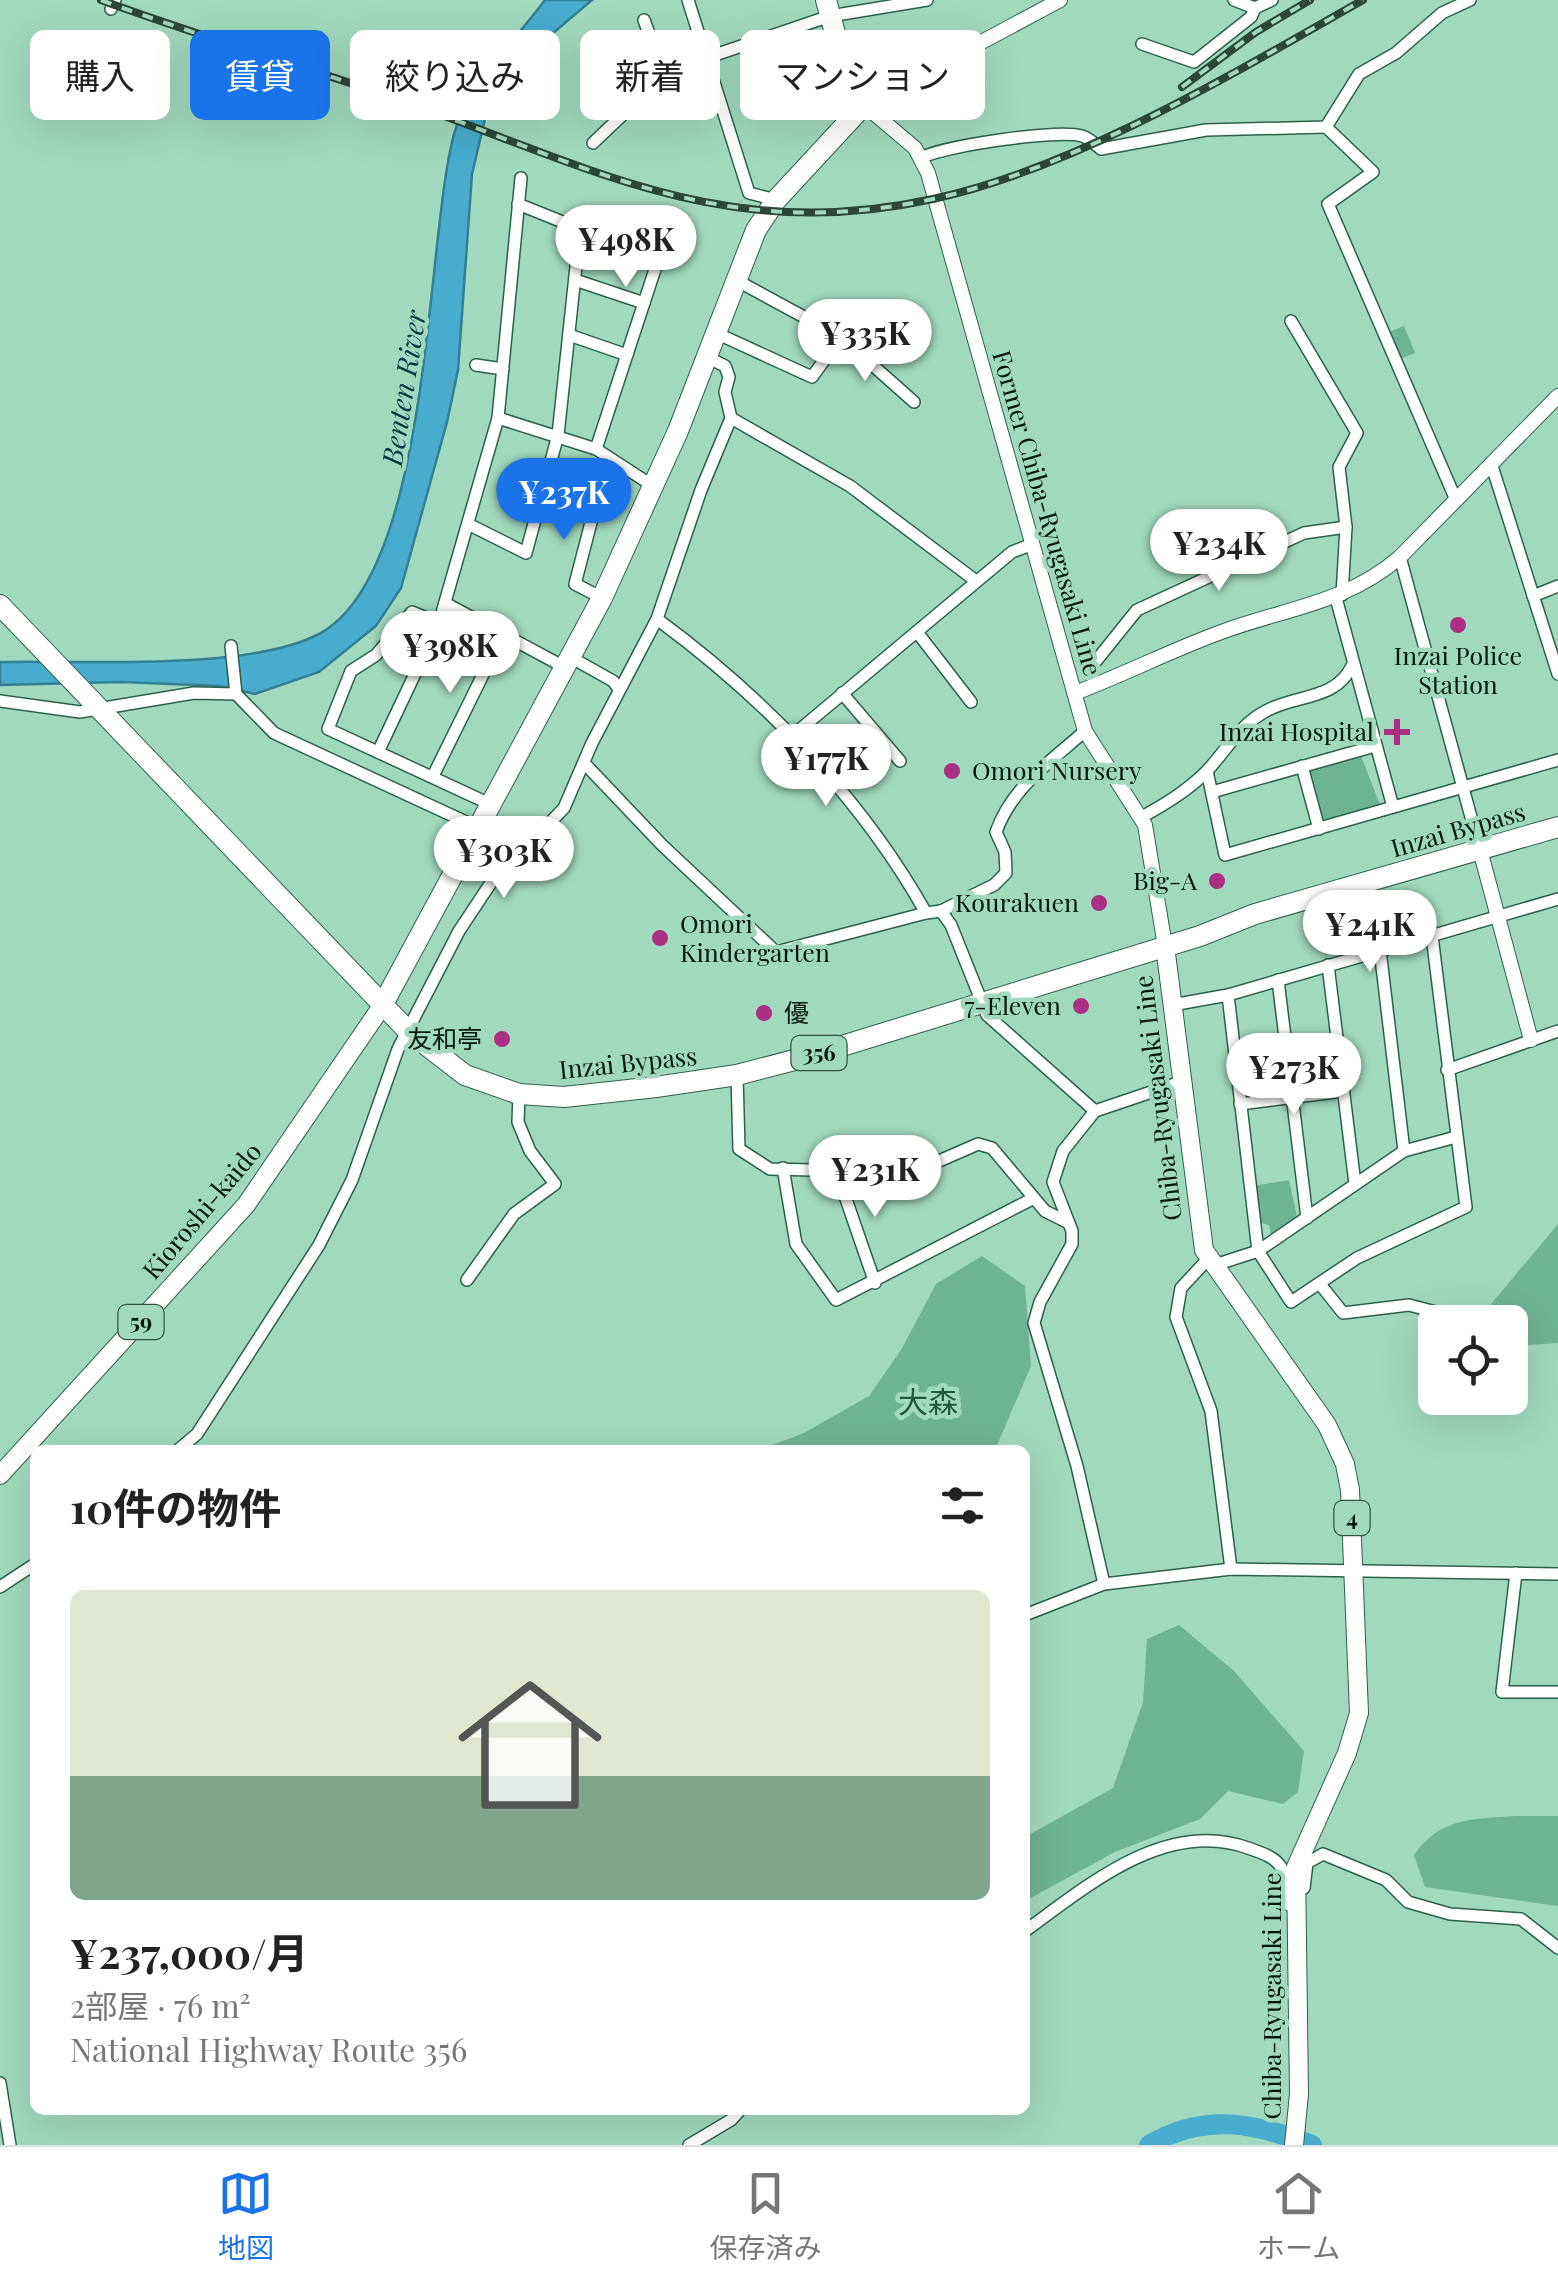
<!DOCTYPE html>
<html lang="ja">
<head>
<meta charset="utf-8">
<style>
  :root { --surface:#fff; --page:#f2f2f2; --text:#222; --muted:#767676; --line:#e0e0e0; --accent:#1a73e8 }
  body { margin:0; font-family:"Playfair Display","Noto Sans JP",serif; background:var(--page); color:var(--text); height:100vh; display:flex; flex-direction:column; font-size:38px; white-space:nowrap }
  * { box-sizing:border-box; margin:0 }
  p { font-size:32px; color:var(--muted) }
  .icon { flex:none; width:55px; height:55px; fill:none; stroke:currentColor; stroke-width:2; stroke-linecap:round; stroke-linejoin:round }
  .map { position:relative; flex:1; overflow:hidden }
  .details { position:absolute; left:30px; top:1445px; width:1000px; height:670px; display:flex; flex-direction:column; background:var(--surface); border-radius:15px; box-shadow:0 10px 40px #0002 }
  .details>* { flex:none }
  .hud { position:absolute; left:30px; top:30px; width:1000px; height:90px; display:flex; gap:20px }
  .controls { position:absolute; left:1418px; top:1305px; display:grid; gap:20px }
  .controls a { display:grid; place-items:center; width:110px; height:110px; border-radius:15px; background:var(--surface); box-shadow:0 10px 40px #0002; font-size:50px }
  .price { position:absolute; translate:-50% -85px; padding:0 22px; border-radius:35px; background:#fff; color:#222; font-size:32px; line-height:65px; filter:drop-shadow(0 2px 5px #0008) }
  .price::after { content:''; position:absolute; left:50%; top:60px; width:30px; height:22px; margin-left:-15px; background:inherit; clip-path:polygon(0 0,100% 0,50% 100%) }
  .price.on { background:var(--accent); color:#fff }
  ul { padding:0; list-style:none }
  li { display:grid; align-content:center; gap:20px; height:530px; padding:0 40px }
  li span { display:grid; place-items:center; height:310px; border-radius:15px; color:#555 }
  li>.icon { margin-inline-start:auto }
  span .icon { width:180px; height:180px; fill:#fffc; stroke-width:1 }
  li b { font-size:42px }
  h2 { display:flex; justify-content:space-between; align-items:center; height:120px; padding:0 40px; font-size:42px }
  .chip { padding:0 35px; border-radius:15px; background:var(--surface); box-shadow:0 10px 40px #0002; font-size:35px; line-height:90px }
  .chip.on { background:var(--accent); color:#fff }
  .dock { display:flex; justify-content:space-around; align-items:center; height:140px; border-top:2px solid var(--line); background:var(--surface); font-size:28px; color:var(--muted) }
  .dock a { display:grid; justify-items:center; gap:5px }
  .dock .on { color:var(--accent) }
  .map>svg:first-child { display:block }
  .green { fill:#6eb394 }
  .water { fill:#47acce; stroke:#327f94; stroke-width:2.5 }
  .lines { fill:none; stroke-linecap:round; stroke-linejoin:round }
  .river { stroke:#47acce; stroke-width:20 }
  .minor-casing { stroke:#2b614a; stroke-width:14 }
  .tertiary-casing { stroke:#2b614a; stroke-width:16 }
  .primary-casing { stroke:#2b614a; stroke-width:20 }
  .trunk-casing { stroke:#2b614a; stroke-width:22 }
  .minor { stroke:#fff; stroke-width:11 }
  .tertiary { stroke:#fff; stroke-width:14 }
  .primary { stroke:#fff; stroke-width:18 }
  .trunk { stroke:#fff; stroke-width:20 }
  .rail-casing { stroke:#2a473a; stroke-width:8 }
  .rail { stroke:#a1d9be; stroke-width:4; stroke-dasharray:11; stroke-linecap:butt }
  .poi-dot { fill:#ab3083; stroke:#a1d9be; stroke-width:4 }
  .labels { text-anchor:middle; stroke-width:9; stroke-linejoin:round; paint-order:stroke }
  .shield { fill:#a1d9be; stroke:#325143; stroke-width:2.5 }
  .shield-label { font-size:22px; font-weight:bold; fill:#02170e }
  .street-label { font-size:25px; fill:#02170e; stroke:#a1d9be }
  .poi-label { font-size:25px; fill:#02170e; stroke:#a1d9be; text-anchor:end }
  .water-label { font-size:28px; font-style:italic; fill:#053543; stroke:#a1d9be }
  .quarter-label { font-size:30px; fill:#205741; stroke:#a1d9be }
</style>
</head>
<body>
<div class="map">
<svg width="1558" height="2145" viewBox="0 0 1558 2145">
  <rect width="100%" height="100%" fill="#a1d9be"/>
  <!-- green -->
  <g class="green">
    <polygon points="1404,326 1415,353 1398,360 1386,333"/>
    <polygon points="1361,756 1381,807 1322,825 1308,770"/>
    <polygon points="1289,1180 1297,1217 1271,1235 1269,1225 1258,1222 1253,1186"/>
    <polygon points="1558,1224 1558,1343 1510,1346 1510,1322 1476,1322"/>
    <polygon points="982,1256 1025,1286 1031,1366 995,1450 758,1450 802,1434 869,1396 901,1350 936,1284"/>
    <polygon points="1179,1625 1234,1671 1304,1751 1298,1792 1283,1804 1228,1791 1200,1819 1115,1852 1025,1901 1025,1837 1113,1788 1143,1702 1147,1639"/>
    <path d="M1516,1816H1558V1906L1425,1887L1414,1855C1441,1817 1472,1819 1516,1816Z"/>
  </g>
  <!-- water -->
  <path class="water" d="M545,0H592L539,45L488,106L472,174L458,370L447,422L401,588L376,626L319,672L255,694L220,686L122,682L0,685V662C86,660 241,671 315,636C431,582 425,250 453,138C465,87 515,41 545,0Z"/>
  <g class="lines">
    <!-- river -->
    <path class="river" d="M1149,2145C1205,2112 1255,2123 1312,2145"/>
    <!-- minor casing -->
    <g class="minor-casing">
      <g id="minor">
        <polyline points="688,0 749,193 776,200"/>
        <polyline points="1234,0 1255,8 1272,0"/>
        <polyline points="111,9 115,0"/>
        <polyline points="644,20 664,75"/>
        <polyline points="1142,44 1194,62 1251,17 1255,8"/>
        <polyline points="706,58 830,16 927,0"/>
        <polyline points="601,68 621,116"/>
        <polyline points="1326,127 1373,172 1328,204 1456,500"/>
        <polyline points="593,143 676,64 704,52"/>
        <path d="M921,158C942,146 1058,129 1082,136C1089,138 1095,144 1101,149L1206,130L1326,127L1359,74L1396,53L1442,13L1470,0"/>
        <polyline points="518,204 580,229 662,248 596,449"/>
        <polyline points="734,279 841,337 914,402"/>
        <polyline points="575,280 644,303"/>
        <polyline points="1291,321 1357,433 1339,467 1346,527 1342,595"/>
        <polyline points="716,333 812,377 841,337"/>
        <polyline points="569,335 627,355"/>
        <polyline points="476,365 503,369"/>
        <polyline points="498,418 596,449 653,486"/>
        <polyline points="731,418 850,486 976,581"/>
        <polyline points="1491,463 1558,674"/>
        <polyline points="468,524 526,553 558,435 580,229"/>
        <polyline points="1400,557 1480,850"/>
        <polyline points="1533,596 1558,586"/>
        <polyline points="602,598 575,584 608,457"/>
        <polyline points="1336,598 1393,807"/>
        <polyline points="445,603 566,668"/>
        <path d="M657,619C763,697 861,797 926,913L941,911L951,925L987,1015L1095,1111"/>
        <polyline points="439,623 412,612 376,655 351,671 328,729 492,805"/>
        <polyline points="917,632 971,702"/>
        <polyline points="231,646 236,694"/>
        <polyline points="572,658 613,681 619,689"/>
        <polyline points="1096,661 1137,610 1148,605 1304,533 1346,527"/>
        <polyline points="842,693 900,761"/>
        <polyline points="0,701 80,712 194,693 236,694 274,733 479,828"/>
        <polyline points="792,736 1012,552 1033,544"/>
        <polyline points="378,752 439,623 498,418 521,178"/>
        <polyline points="585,764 662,845 776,952 926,913"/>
        <polyline points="1302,766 1319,829"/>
        <polyline points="1207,771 1225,855 1558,760"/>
        <polyline points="433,776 503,634"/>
        <polyline points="1212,792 1375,746"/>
        <path d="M1142,817C1165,804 1187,791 1206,772C1226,751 1239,725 1266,711C1296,694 1335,701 1352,666"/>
        <polyline points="481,825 514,848"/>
        <path d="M941,911L994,885L1006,873L1005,852L996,832C1012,787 1050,762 1085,731"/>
        <polyline points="1380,950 1404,1151"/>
        <polyline points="1328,965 1355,1184"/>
        <polyline points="1278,980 1307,1218"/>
        <polyline points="1228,995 1258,1251 1291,1302 1357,1258 1466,1207 1432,936"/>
        <polyline points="1172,1005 1228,995 1558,899"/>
        <polyline points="1447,1070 1558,1031"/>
        <polyline points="737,1075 739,1149 770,1169 854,1171 884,1185 978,1144 992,1148 1034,1198"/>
        <polyline points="1240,1104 1344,1091"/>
        <polyline points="783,1168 796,1244 836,1300 1034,1198 1045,1211 1069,1223"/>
        <polyline points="836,1170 875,1283"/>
        <polyline points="1208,1259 1181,1288 1176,1317 1211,1411 1231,1569"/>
        <polyline points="1212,1266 1258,1251 1404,1151 1456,1137"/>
        <polyline points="467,1280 514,1214 555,1184 530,1151 518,1122 519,1094"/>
        <polyline points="1320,1284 1343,1313 1409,1305 1451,1316 1451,1322"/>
        <polyline points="178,1450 197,1434 319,1245 352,1180 398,1049 459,931 514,848 525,849 564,808 592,743 657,619 701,490 731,418 725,392 729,377 725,366 707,357"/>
        <polyline points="1516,1573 1502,1692 1558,1692"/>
        <polyline points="1104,1584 1077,1466 1034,1323 1040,1302 1072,1244 1072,1231 1053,1182 1063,1151 1095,1111 1181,1082"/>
        <polyline points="0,1587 35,1564"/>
        <polyline points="1025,1615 1104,1584 1231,1569 1558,1574"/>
        <polyline points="1304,1888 1307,1863 1323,1854 1386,1880 1408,1902 1450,1914 1521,1919 1558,1948"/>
        <path d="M1025,1931C1087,1886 1166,1818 1248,1848C1259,1852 1274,1856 1281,1867C1286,1876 1286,1894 1289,1905L1292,1900"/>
        <polyline points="0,2083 10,2145"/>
        <polyline points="689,2145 731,2120 740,2110"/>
      </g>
    </g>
    <!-- tertiary casing -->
    <g class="tertiary-casing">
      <g id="tertiary">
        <polyline points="1060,0 864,105 915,148 928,173 1085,731 1145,825 1165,946"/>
        <path d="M1075,693C1125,674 1174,649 1224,631C1287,608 1347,603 1400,557L1558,396"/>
        <polyline points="1480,850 1531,1040"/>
      </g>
    </g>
    <!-- primary casing -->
    <g class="primary-casing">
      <g id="primary">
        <polyline points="1165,946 1204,1250 1327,1425 1345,1464 1350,1490 1359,1713 1347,1753 1296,1867 1299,2094 1294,2145"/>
        <polyline points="0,1475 246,1205 382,1006"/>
      </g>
    </g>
    <!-- trunk casing -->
    <g class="trunk-casing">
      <g id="trunk">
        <polyline points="0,605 408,1031 465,1075 519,1094 564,1097 656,1087 737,1075 806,1057 1200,936 1255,914 1558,827"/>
        <polyline points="382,1006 602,598 678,431 756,230 776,200 864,105 845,70 826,0"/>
      </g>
    </g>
    <!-- minor -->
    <use href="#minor" class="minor"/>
    <!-- tertiary -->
    <use href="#tertiary" class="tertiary"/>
    <!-- primary -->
    <use href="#primary" class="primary"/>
    <!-- trunk -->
    <use href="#trunk" class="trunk"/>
    <!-- rail casing -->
    <g class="rail-casing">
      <g id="rail">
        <path d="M101,0C198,36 297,64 394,98C586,164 720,245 933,199C1079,167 1234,73 1363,0"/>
        <polyline points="1182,87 1256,32 1310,0"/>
      </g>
    </g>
    <!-- rail -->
    <use href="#rail" class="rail"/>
  </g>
  <!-- markers -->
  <g class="poi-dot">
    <circle cx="1458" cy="625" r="10"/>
    <path d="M1392 717h10v10h10v10h-10v10h-10v-10h-10v-10h10z"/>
    <circle cx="952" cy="771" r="10"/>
    <circle cx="1217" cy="881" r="10"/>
    <circle cx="1099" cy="903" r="10"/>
    <circle cx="660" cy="938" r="10"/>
    <circle cx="1081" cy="1006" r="10"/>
    <circle cx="764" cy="1013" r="10"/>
    <circle cx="502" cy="1039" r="10"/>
  </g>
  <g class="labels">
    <!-- shield labels -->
    <g class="shield">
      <rect x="791.5" y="1036" width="55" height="34" rx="8"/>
      <rect x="118.5" y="1305" width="45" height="34" rx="8"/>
      <rect x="1334.5" y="1501" width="35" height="34" rx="8"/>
    </g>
    <g class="shield-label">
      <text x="819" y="1061">356</text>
      <text x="141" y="1330">59</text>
      <text x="1352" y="1526">4</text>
    </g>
    <!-- street labels -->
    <g class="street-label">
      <text transform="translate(1047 513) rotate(74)" y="9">Former Chiba-Ryugasaki Line</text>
      <text transform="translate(1458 830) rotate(-16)" y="9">Inzai Bypass</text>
      <text transform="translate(628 1063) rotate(-6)" y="9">Inzai Bypass</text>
      <text transform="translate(1158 1098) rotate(-97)" y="9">Chiba-Ryugasaki Line</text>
      <text transform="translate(202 1211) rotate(-50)" y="9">Kioroshi-kaido</text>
      <text transform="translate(1272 1996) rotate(-90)" y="9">Chiba-Ryugasaki Line</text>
    </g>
    <!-- poi labels -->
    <g class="poi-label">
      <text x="1458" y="665" text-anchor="middle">Inzai Police<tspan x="1458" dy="29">Station</tspan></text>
      <text x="1374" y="741">Inzai Hospital</text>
      <text x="972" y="780" text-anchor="start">Omori Nursery</text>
      <text x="1197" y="890">Big-A</text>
      <text x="1079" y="912">Kourakuen</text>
      <text x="680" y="933" text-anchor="start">Omori<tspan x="680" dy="29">Kindergarten</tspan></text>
      <text x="1061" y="1015">7-Eleven</text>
      <text x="784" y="1022" text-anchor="start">優</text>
      <text x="482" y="1048">友和亭</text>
    </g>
    <!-- water labels -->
    <g class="water-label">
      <text transform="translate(404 388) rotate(-81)" y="10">Benten River</text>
    </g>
    <!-- quarter labels -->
    <g class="quarter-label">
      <text x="928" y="1413">大森</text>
    </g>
  </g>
</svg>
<div class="controls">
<a><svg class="icon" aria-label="locate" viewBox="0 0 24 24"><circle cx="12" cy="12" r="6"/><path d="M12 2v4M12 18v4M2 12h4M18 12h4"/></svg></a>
</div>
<b class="price" style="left:626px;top:290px">¥498K</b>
<b class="price" style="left:865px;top:384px">¥335K</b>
<b class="price on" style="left:564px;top:543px">¥237K</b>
<b class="price" style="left:1219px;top:594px">¥234K</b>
<b class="price" style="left:450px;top:696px">¥398K</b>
<b class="price" style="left:826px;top:809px">¥177K</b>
<b class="price" style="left:504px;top:901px">¥303K</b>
<b class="price" style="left:1370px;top:975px">¥241K</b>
<b class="price" style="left:1294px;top:1118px">¥273K</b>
<b class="price" style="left:875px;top:1220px">¥231K</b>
<div class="hud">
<a class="chip">購入</a>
<a class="chip on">賃貸</a>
<a class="chip">絞り込み</a>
<a class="chip">新着</a>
<a class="chip">マンション</a>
</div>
<section class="details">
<h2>10件の物件<svg class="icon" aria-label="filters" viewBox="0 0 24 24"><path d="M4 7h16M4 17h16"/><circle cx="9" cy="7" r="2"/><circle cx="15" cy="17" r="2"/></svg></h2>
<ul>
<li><span style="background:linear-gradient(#dfe7d0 60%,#7fa58c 0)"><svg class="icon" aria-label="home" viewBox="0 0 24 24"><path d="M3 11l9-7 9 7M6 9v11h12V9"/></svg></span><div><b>¥237,000/月</b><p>2部屋 · 76 m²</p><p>National Highway Route 356</p></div></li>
</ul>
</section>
</div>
<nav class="dock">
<a class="on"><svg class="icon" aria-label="map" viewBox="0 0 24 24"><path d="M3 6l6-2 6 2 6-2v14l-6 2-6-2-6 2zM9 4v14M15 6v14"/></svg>地図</a>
<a><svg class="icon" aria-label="saved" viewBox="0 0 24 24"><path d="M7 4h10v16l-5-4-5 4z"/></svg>保存済み</a>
<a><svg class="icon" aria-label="home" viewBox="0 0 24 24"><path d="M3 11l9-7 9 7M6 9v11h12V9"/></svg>ホーム</a>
</nav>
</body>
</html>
